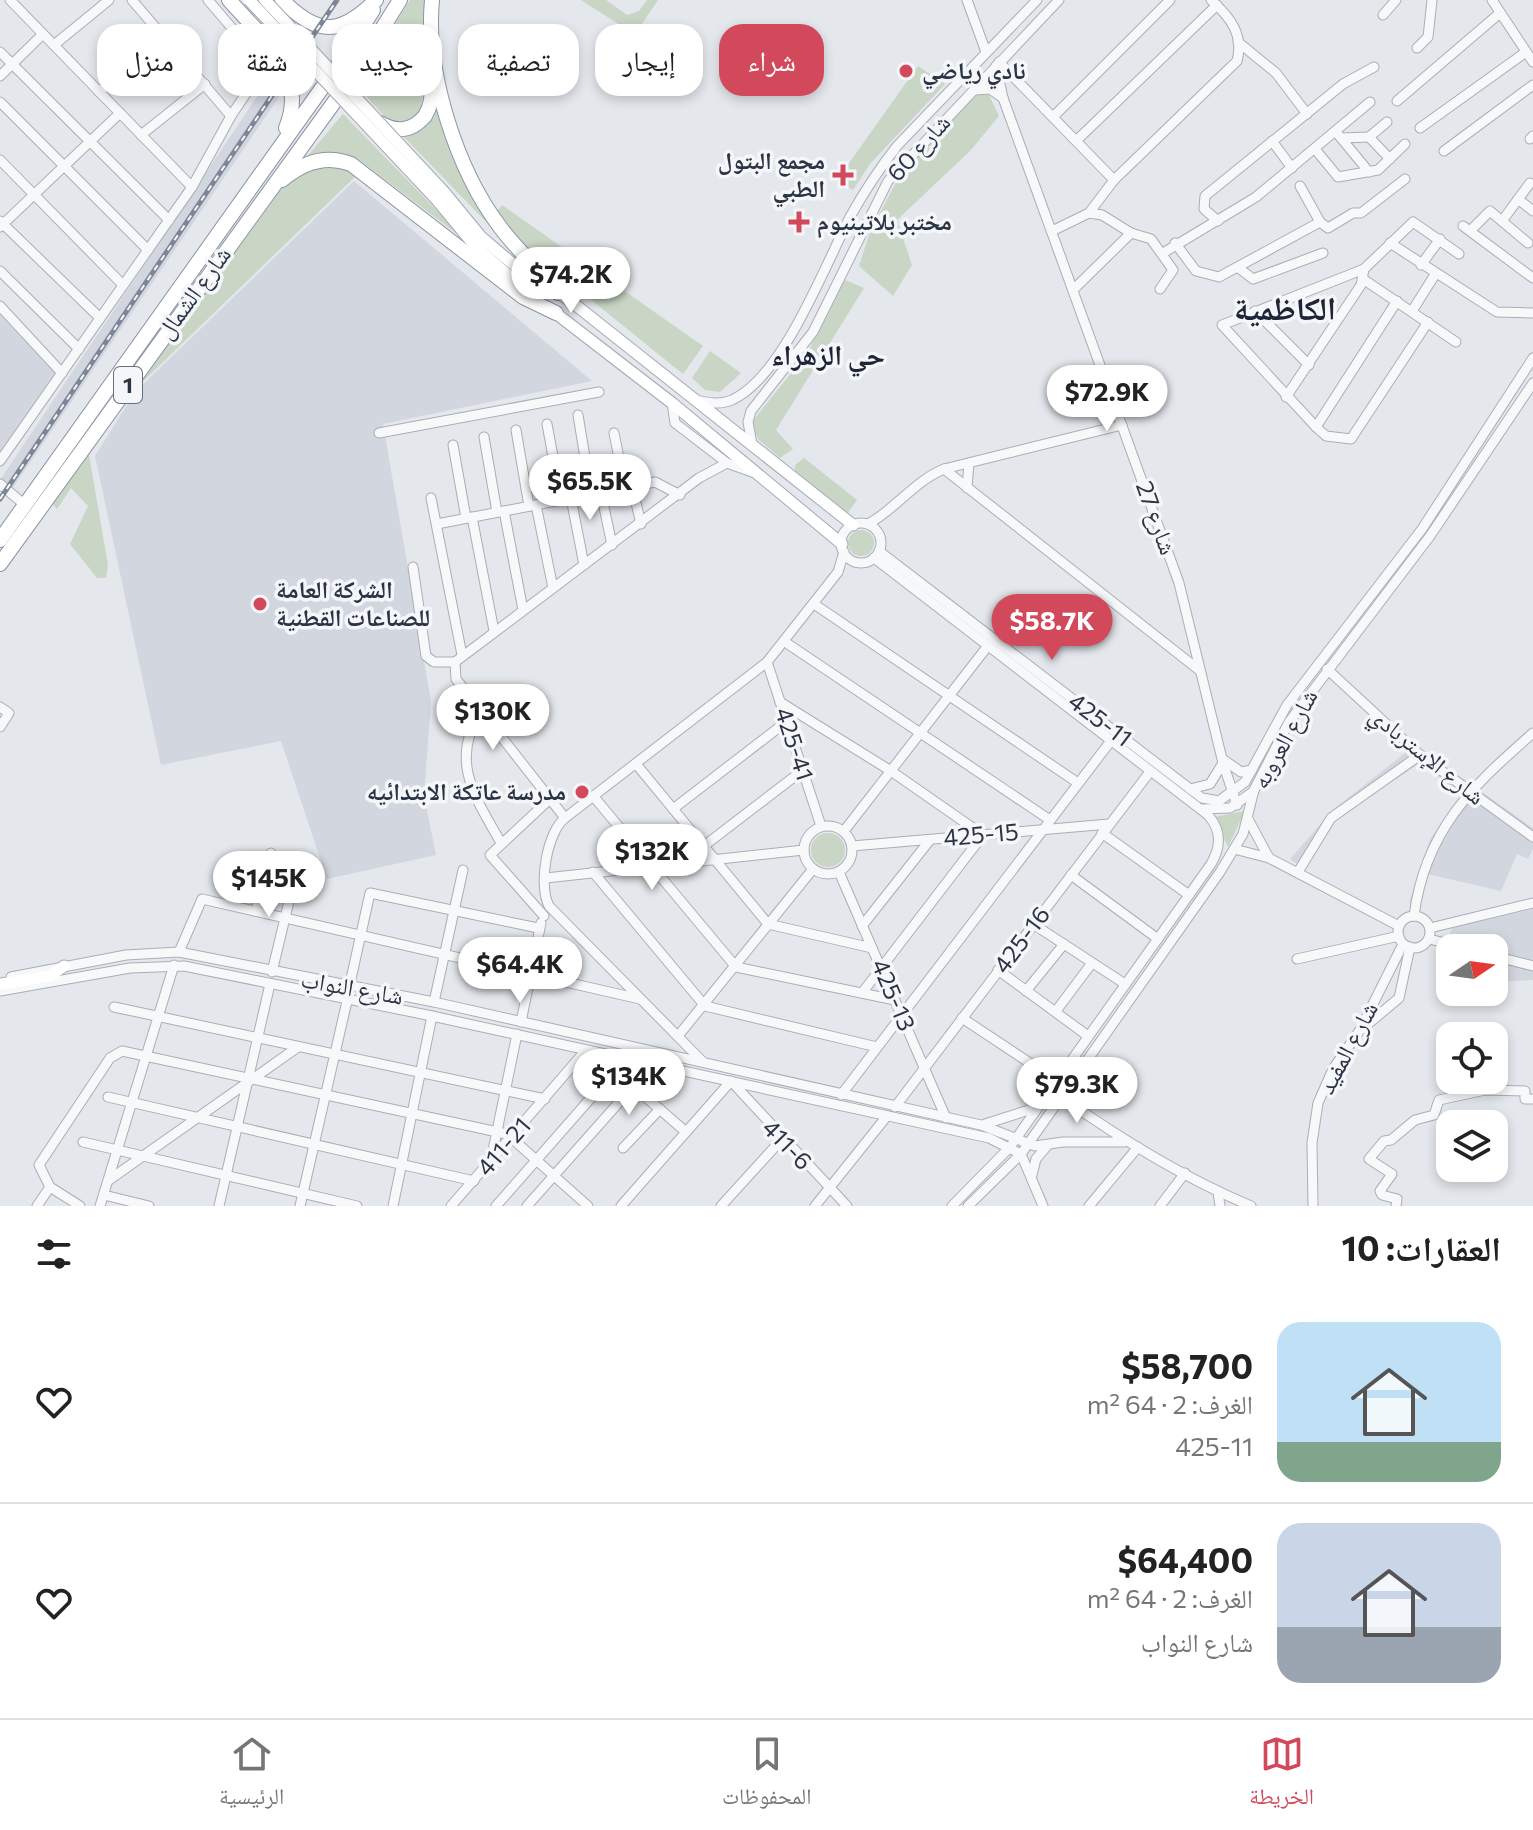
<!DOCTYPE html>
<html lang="ar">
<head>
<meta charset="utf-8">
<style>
  :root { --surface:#fff; --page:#f6f6f6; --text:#222; --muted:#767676; --line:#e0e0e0; --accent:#d1495b }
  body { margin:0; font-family:Commissioner,"Noto Naskh Arabic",sans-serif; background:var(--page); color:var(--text); direction:rtl; height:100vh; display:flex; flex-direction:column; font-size:30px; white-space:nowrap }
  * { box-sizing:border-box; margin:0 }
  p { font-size:26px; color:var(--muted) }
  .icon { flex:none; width:44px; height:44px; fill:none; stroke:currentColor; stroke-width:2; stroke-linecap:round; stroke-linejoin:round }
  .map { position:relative; height:1206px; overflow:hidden; direction:ltr }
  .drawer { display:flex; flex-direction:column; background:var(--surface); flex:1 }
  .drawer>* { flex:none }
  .top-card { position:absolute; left:24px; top:24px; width:800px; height:72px; direction:rtl; display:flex; gap:16px }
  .needle { width:52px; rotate:77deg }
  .controls { position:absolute; left:1436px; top:934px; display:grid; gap:16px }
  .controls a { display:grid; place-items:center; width:72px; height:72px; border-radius:16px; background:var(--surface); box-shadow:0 4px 12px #0003; font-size:40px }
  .price { position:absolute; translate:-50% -68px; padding:0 18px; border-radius:28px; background:#fff; color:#222; font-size:26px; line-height:52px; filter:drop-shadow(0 2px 4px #0008) }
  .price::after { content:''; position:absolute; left:50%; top:48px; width:24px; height:18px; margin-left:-12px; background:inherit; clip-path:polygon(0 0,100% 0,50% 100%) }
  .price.selected { background:var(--accent); color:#fff }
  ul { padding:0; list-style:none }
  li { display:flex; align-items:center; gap:24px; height:200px; padding:0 32px }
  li+li { border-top:2px solid var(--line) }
  li span { display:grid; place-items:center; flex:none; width:224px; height:160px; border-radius:24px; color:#555 }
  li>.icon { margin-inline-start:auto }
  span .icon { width:96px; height:96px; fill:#fffc; stroke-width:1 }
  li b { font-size:34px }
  h2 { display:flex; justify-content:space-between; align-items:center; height:96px; padding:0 32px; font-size:34px }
  .tag { padding:0 28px; border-radius:24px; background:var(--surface); box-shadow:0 4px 12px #0003; font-size:28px; line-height:72px }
  .tag.selected { background:var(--accent); color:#fff }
  .dock { display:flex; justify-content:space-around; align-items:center; height:112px; border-top:2px solid var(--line); background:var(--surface); font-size:22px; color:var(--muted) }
  .dock a { display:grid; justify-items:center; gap:4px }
  .dock .selected { color:var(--accent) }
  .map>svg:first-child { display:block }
  .built { fill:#d2d6de }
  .green { fill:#c9d6c5 }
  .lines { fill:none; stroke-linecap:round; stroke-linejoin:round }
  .minor-casing { stroke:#a9aeb7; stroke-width:11 }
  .major-casing { stroke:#a3abb8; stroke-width:13 }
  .highway-casing { stroke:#8b94a3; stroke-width:16 }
  .minor { stroke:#f7f8fa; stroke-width:9 }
  .major { stroke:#fff; stroke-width:11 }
  .highway { stroke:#fff; stroke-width:14 }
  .rail-casing { stroke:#7d8696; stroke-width:5 }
  .rail { stroke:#f4f6f9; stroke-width:2; stroke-dasharray:6; stroke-linecap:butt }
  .major-bridge-casing { stroke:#a3abb8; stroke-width:13; stroke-linecap:butt }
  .major-bridge { stroke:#fff; stroke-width:11 }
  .poi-dot { fill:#d1495b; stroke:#f4f6f9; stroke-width:3 }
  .labels { text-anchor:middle; stroke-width:7; stroke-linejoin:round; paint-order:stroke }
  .shield { fill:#f4f6f9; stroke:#676e7b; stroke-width:2 }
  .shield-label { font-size:22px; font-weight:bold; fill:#2b3445 }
  .poi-label { font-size:24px; font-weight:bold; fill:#2b3445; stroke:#f4f6f9; text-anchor:start }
  .street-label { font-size:24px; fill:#2b3445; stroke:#f4f6f9 }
  .quarter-label { font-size:28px; font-weight:bold; fill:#1d2536; stroke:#f4f6f9 }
  .district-label { font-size:32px; font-weight:bold; fill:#1d2536; stroke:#f4f6f9 }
</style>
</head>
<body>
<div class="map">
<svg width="1533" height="1206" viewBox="0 0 1533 1206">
  <rect width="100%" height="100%" fill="#e4e7ec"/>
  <!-- built -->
  <g class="built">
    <polygon points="275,70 281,94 12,489 0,480"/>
    <polygon points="354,181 592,381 383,424 431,701 424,796 436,855 327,879 281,741 161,765 95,456 135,392"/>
    <polygon points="0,311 62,373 0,461"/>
    <polygon points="1415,745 1533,828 1533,849 1528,859 1517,854 1501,891 1427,874 1419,904 1409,903 1430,839 1462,795 1420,763 1331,822 1304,869 1290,859 1333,810"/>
    <polygon points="1533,909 1533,980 1494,982 1494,948 1476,948 1449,936 1452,928"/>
  </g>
  <!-- green -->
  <g class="green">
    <polygon points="410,0 426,0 427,43 494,230 403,136 425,125 426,60 407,44 382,44"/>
    <polygon points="581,0 606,0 627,15 639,11 647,0 658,0 626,48 615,39 623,27"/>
    <polygon points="395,54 412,63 424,92 419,113 403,123 386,118 355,84 369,64"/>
    <polygon points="918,66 945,84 870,164 853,190 837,180"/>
    <polygon points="978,94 989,95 999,116 970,151 897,220 912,265 893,296 859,266 870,232 901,173"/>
    <polygon points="343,114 456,230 456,233 359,160 350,157 305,159"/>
    <polygon points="336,163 358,174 132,392 89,455 108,565 106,578 97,578 70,544 88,506 71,488 57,509 51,502 281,186 296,173"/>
    <polygon points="502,205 703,346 683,374 533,253 496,212"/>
    <polygon points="845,280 864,288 776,430 793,449 780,458 759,440 752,427 755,418 808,352"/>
    <polygon points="710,351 741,373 720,392 705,390 692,378"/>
    <polygon points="804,458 857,500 847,514 795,471 795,465"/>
    <circle cx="861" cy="543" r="13"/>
    <polygon points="1245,811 1228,847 1214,817"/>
    <circle cx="828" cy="850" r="17"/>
  </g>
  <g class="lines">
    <!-- minor casing -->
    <g class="minor-casing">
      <g id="minor">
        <polyline points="10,0 192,187"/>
        <polyline points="132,0 231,116"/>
        <polyline points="967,0 986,52"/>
        <polyline points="1492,0 1533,62"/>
        <polyline points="1383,15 1396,0"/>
        <polyline points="1238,42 1276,73 1307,114"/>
        <polyline points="54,45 109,0"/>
        <polyline points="1417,48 1428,37 1432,0"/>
        <polyline points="0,52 169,220"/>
        <polyline points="999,62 1114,180"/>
        <polyline points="996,66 1003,98 1179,583 1223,763 1237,805"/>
        <polyline points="0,76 43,34"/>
        <polyline points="974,90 990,89 1003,98"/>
        <polyline points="99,92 164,37"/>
        <polyline points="1397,101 1500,13"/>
        <polyline points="0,102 148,250"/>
        <polyline points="1053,117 1170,0"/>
        <polyline points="1420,128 1526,52"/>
        <polyline points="1336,132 1369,172"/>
        <polyline points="141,135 205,84"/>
        <polyline points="1369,137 1390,159"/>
        <polyline points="1341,138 1369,137 1387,122"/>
        <polyline points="1530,139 1533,136"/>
        <polyline points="1076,141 1217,5"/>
        <polyline points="1272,141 1292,168"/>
        <polyline points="1315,149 1338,177 1378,170 1405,144"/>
        <polyline points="1444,151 1533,85"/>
        <polyline points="0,160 123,285"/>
        <polyline points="1300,186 1320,222 1328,228 1353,213 1361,213 1405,179"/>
        <polyline points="1518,199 1533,211"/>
        <path d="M1089,213L1114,180L1237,61C1244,34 1230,17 1211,0"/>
        <polyline points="0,221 100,318"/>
        <polyline points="1218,221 1204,209 1205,196 1343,84 1374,67"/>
        <polyline points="1502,221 1530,183"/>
        <polyline points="1463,226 1533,278"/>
        <polyline points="0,227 120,113"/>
        <polyline points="1052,231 1089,213 1102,215 1131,233 1151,239 1173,270 1160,289"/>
        <polyline points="1470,231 1490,211 1528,243"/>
        <polyline points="1175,243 1196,271 1219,277 1320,222"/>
        <polyline points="1390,243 1497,312 1533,313"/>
        <polyline points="1163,253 1256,197 1370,102"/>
        <polyline points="1421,265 1440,239"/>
        <polyline points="1240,269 1253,279 1323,253"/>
        <polyline points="0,271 79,349"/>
        <polyline points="1363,279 1456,342"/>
        <polyline points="1073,290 1131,233"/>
        <polyline points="0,306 62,373"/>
        <polyline points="1255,311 1309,365"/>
        <polyline points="1412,311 1436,273"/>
        <polyline points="1428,322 1351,439 1326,436 1316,427 1222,325 1364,269 1413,222 1459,254"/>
        <polyline points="1286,397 1361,285 1364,269"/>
        <path d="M696,400C709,403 720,405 732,400C783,377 825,265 850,217C864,192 879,169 897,146L1037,0"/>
        <polyline points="672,403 675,423 727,463 752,472"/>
        <polyline points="578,415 591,494"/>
        <polyline points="547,424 561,500"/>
        <polyline points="1316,427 1397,301"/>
        <polyline points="516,430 529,506"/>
        <polyline points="379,433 599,392"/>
        <polyline points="614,433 625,488"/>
        <polyline points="484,437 497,512"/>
        <polyline points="752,444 748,422 751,411 813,332 888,181 1059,0"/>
        <polyline points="453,445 466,518"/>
        <polyline points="0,461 192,187 231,116 261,71 260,61 208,0"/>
        <polyline points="944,469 1199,670"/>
        <polyline points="0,484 25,505"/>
        <polyline points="632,486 641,524"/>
        <polyline points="967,488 969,463"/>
        <polyline points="601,493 612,545"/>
        <polyline points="431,498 462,655"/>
        <polyline points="571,498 584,565"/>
        <polyline points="536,505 553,588"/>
        <polyline points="504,511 523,610"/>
        <polyline points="472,517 494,631"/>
        <circle cx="861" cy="543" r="20"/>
        <polyline points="437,524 655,482 680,495"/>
        <path d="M868,524C896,509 913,482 944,469L1122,425"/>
        <polyline points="879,551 1202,798 1219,801 1245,782 1287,705 1422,529 1533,358"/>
        <path d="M874,558L1208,815C1222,831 1221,847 1211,864L1010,1147L952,1206"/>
        <polyline points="413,567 426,656 434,662 455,662"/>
        <polyline points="814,604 1078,783"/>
        <polyline points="785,642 1050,820"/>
        <polyline points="767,662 821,826"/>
        <polyline points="1327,669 1420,755 1533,837"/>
        <polyline points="780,702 891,771 983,835 862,993"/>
        <polyline points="0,707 9,713 0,727"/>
        <path d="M481,712C448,761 477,800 501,843"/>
        <polyline points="1224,760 1241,772 1252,770"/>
        <polyline points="636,764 768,924 872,948"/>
        <polyline points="1190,789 1210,784 1223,763"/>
        <polyline points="594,797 736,967 895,1000"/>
        <polyline points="673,809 786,722"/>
        <polyline points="1203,809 1230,808 1254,791"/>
        <polyline points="565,818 456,679 455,662 699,478 727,463"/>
        <polyline points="1248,819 1269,858"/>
        <circle cx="828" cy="850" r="24"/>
        <polyline points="844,831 987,647"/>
        <polyline points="1102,833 1189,895"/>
        <polyline points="852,846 1109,824"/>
        <polyline points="1234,849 1269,858 1399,926"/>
        <polyline points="693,862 704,846 803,770"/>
        <polyline points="593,872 705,1006 877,1047"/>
        <polyline points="839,872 946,1118"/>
        <polyline points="1298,872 1331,818 1420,755"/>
        <polyline points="1071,875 1158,939"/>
        <polyline points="546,878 804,850"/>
        <polyline points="256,911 271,853"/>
        <polyline points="544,916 490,855 552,797"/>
        <path d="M1414,916C1425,831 1471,787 1533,733"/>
        <circle cx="1414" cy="932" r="16"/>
        <polyline points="1033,924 1125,984"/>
        <polyline points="862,926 930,840"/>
        <polyline points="1430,928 1533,903"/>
        <polyline points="1429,939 1466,948"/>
        <polyline points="179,952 202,899 640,999"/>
        <polyline points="1494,956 1533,966"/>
        <polyline points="1297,959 1399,936"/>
        <polyline points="998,970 1088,1036"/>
        <polyline points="272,972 296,872"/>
        <polyline points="11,977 126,955 179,952 434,1002 981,1125 1035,1146 1063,1142 1124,1142"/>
        <polyline points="349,988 370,893 538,928"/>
        <polyline points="0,991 130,968 184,966 432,1016 989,1138 1021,1154 1043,1206"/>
        <polyline points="1026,991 1064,944"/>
        <polyline points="434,1002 463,870"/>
        <polyline points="114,1007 545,1099"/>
        <polyline points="1056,1011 1092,963"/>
        <polyline points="962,1018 1057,1081"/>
        <polyline points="521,1022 541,923"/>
        <polyline points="1362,1029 1399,998 1410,947"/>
        <polyline points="678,1036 813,869"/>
        <path d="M703,1062L549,906C538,885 547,832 565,818L767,662L838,572L844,552"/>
        <polyline points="633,1086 686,1132"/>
        <polyline points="841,1095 1110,742"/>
        <polyline points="108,1097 474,1181"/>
        <path d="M1063,1098C1122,1140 1184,1178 1251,1206"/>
        <polyline points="895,1107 1149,773"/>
        <polyline points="985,1124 1035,1108"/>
        <polyline points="83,1142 357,1206"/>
        <polyline points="623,1148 660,1109"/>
        <polyline points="491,1160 517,1034"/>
        <polyline points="1032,1175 1036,1159 1047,1146"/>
        <polyline points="109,1180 298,1047"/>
        <polyline points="1218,1192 1220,1206"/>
        <polyline points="104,1195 149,1206"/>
        <polyline points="37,1206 50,1187"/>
        <polyline points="80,1206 50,1187 39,1165 110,1058 122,1051 507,1134 588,1206"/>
        <polyline points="100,1206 174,965"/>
        <polyline points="219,1206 270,984"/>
        <polyline points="300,1206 347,1001"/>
        <polyline points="393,1206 432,1016"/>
        <polyline points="451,1206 586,1050"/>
        <polyline points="496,1206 626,1058"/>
        <polyline points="527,1206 653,1064"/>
        <polyline points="621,1206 731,1081 847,1206"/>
        <polyline points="721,1206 782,1139"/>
        <polyline points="815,1206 887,1116"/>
        <polyline points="968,1206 1021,1154 1220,872 1243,834 1254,790 1289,722 1430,536 1533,383"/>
        <polyline points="1089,1206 1138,1147"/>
        <polyline points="1160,1206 1185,1173"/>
        <polyline points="1313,1206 1312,1143 1318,1103 1333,1069 1360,1030 1403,944"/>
        <polyline points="1396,1206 1397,1199 1382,1195 1380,1191 1392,1174 1369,1159 1384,1141 1391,1140 1415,1120 1434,1115 1439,1100 1485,1090 1525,1091 1525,1099 1533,1099"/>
      </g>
    </g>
    <!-- major casing -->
    <g class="major-casing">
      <g id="major">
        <polyline points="444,192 481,237 514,265 568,299 853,525"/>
        <polyline points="437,200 475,246 532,296"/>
        <polyline points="549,308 672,403 842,544"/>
        <polyline points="0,984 50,976 64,966"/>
      </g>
    </g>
    <!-- highway casing -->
    <g class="highway-casing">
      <g id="highway">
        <path d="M229,0C262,38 309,73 286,128"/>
        <path d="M282,0C318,36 340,36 376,0"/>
        <path d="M432,0C425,73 457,170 500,227C518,251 540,270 558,293"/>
        <polyline points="336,68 373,10"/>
        <path d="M357,68C400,23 450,73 425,116C412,131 397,133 380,123"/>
        <polyline points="349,82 400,0"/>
        <path d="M282,180C302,163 325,154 351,164L523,297L556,313"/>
        <polyline points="0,540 322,88"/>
        <polyline points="0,564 335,101"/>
      </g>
    </g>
    <!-- minor -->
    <use href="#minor" class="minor"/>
    <!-- major -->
    <use href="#major" class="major"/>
    <!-- highway -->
    <use href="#highway" class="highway"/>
    <!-- rail casing -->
    <g class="rail-casing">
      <g id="rail">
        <polyline points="310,40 337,0"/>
        <polyline points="0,499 296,60"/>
      </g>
    </g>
    <!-- rail -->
    <use href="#rail" class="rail"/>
    <!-- major-bridge casing -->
    <g class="major-bridge-casing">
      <g id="major-bridge">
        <polyline points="249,0 437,200"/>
        <polyline points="265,0 444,192"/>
      </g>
    </g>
    <!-- major-bridge -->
    <use href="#major-bridge" class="major-bridge"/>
  </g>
  <!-- markers -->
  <g class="poi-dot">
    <circle cx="906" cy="71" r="8"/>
    <path d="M839 163h8v8h8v8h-8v8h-8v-8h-8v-8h8z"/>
    <path d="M795 210h8v8h8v8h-8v8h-8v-8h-8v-8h8z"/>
    <circle cx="260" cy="604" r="8"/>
    <circle cx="582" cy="792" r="8"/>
  </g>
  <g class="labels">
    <!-- shield labels -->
    <rect class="shield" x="114" y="367" width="28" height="36" rx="6"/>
    <g class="shield-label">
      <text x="128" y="393">1</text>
    </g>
    <!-- poi labels -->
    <g class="poi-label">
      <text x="922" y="79">نادي رياضي</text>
      <text x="825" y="169" text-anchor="end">مجمع البتول<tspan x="825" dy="28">الطبي</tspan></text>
      <text x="817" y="230">مختبر بلاتينيوم</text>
      <text x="276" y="598">الشركة العامة<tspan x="276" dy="28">للصناعات القطنية</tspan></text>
      <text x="566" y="800" text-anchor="end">مدرسة عاتكة الابتدائيه</text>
    </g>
    <!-- street labels -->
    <g class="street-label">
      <text transform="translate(919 148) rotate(-48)" y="8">شارع 60</text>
      <text transform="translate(194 293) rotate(-54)" y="8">شارع الشمال</text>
      <text transform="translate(1156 518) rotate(70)" y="8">شارع 27</text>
      <text transform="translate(1100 720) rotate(37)" y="8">425-11</text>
      <text transform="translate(1285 739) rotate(-61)" y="8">شارع العروبه</text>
      <text transform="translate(794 744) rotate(72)" y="8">425-41</text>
      <text transform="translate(1427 756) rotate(39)" y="8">شارع الإستربادي</text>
      <text transform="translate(981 835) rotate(-5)" y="8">425-15</text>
      <text transform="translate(1022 940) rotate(-53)" y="8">425-16</text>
      <text transform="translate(352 988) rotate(10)" y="8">شارع النواب</text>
      <text transform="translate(893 995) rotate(67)" y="8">425-13</text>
      <text transform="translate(1348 1048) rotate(-62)" y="8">شارع المفيد</text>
      <text transform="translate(787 1145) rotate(46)" y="8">411-6</text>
      <text transform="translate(504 1147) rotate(-49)" y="8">411-21</text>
    </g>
    <!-- quarter labels -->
    <g class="quarter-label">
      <text x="828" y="365">حي الزهراء</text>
    </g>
    <!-- district labels -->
    <g class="district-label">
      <text x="1285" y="320">الكاظمية</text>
    </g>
  </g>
</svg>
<div class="controls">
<a><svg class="needle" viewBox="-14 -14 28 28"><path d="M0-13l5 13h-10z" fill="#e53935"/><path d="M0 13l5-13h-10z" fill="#767676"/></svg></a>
<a><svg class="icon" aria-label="locate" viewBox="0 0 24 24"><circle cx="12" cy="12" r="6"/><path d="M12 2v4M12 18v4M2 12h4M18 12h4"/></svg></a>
<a><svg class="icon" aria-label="layers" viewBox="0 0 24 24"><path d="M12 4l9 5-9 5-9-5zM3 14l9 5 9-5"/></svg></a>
</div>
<b class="price" style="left:571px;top:315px">$74.2K</b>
<b class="price" style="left:1107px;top:433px">$72.9K</b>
<b class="price" style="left:590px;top:522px">$65.5K</b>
<b class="price selected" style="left:1052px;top:662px">$58.7K</b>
<b class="price" style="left:493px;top:752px">$130K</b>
<b class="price" style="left:652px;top:892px">$132K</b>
<b class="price" style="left:269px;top:919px">$145K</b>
<b class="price" style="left:520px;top:1005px">$64.4K</b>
<b class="price" style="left:629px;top:1117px">$134K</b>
<b class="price" style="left:1077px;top:1125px">$79.3K</b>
<div class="top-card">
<a class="tag selected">شراء</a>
<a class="tag">إيجار</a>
<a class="tag">تصفية</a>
<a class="tag">جديد</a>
<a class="tag">شقة</a>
<a class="tag">منزل</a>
</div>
</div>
<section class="drawer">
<h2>العقارات: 10<svg class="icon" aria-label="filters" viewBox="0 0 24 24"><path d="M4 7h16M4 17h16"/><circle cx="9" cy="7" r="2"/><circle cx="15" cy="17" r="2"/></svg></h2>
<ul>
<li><span style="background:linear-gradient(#bfe0f5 75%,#7fa58c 0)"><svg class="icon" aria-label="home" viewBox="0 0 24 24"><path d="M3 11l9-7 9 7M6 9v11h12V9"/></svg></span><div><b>$58,700</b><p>الغرف: 2 · 64 m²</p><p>425-11</p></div><svg class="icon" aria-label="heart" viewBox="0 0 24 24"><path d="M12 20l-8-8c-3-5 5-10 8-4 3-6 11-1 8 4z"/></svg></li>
<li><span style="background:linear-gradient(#c9d6e8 65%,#9aa5b1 0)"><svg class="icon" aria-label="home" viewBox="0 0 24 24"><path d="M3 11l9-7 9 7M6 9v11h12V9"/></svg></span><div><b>$64,400</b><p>الغرف: 2 · 64 m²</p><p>شارع النواب</p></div><svg class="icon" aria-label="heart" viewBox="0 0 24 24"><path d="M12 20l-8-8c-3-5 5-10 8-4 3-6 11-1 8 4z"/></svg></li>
</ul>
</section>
<nav class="dock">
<a class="selected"><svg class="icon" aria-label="map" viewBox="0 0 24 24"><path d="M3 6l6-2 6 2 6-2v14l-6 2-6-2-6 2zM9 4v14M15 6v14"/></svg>الخريطة</a>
<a><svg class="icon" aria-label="saved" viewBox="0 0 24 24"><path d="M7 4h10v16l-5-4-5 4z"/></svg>المحفوظات</a>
<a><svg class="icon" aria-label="home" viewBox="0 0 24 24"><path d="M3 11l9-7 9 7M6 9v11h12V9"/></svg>الرئيسية</a>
</nav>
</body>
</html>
